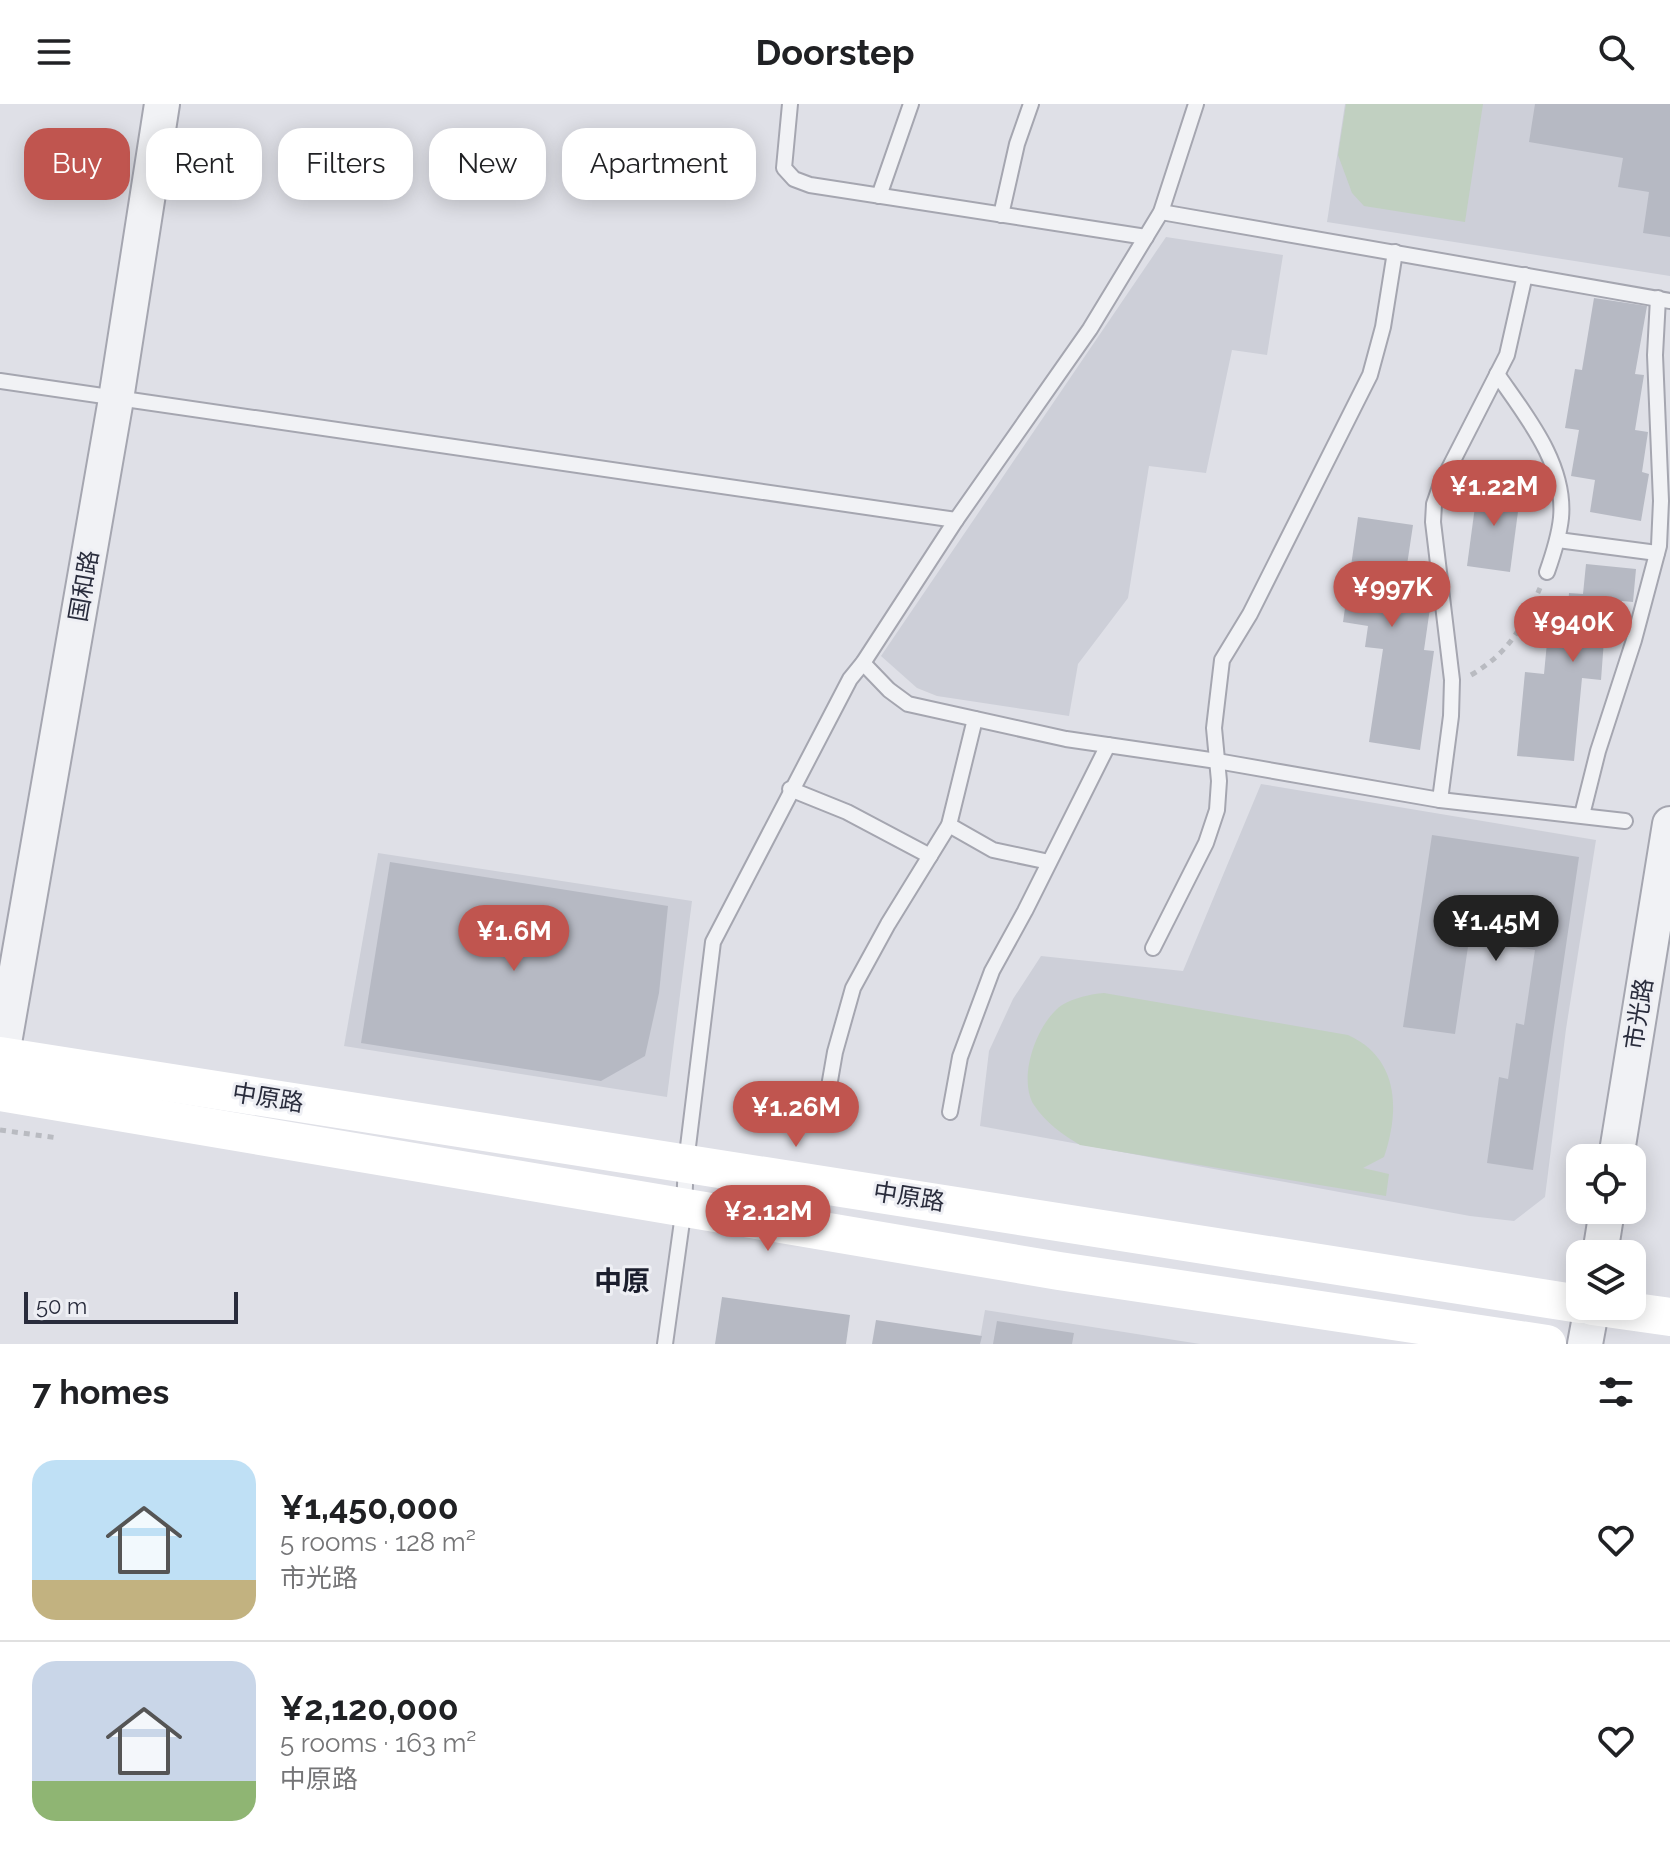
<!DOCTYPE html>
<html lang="en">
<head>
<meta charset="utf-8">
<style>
  :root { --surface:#fff; --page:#f2f2f2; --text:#202124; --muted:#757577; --line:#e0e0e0; --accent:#c0554f }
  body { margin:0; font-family:Raleway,"Noto Sans SC",sans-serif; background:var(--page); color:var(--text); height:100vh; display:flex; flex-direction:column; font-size:30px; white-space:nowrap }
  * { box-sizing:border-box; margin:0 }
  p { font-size:26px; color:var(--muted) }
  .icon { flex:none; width:44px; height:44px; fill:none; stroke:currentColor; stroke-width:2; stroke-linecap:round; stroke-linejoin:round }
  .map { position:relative; height:1240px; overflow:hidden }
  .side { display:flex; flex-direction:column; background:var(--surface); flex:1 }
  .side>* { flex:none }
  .banner { position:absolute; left:24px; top:24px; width:800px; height:72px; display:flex; gap:16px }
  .fabs { position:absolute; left:1566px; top:1040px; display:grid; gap:16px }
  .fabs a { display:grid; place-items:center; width:80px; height:80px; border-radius:16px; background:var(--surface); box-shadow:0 4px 20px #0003; font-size:40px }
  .scale { position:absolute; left:24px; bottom:20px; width:214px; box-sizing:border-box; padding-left:8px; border:4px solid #292c3c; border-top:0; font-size:22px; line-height:28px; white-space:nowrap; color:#292c3c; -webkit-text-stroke:6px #eeeff4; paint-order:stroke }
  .price { position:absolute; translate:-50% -68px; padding:0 18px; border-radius:28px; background:var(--accent); color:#fff; font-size:26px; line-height:52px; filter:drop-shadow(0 2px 4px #0008) }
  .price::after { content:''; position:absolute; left:50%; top:48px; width:24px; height:18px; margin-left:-12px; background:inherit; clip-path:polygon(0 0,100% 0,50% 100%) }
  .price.selected { background:#222; color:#fff }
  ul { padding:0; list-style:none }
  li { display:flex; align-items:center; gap:24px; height:200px; padding:0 32px }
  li+li { border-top:2px solid var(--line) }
  li span { display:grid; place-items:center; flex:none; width:224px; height:160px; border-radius:24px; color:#555 }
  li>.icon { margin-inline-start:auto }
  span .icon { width:96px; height:96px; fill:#fffc; stroke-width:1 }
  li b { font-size:34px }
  h2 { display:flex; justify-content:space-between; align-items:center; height:96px; padding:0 32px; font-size:34px }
  .tag { padding:0 28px; border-radius:24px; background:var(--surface); box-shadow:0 4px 20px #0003; font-size:28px; line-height:72px }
  .tag.selected { background:var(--accent); color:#fff }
  header { display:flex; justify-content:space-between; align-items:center; height:104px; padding:0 32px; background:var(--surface); font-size:36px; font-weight:700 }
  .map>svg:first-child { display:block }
  .built { fill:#cdcfd8 }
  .green { fill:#c1d0c1 }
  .building { fill:#b6b9c3 }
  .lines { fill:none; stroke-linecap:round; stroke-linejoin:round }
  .service-casing { stroke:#a5a6b0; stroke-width:18 }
  .tertiary-casing { stroke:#a5a6b0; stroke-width:38 }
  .path { stroke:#b9bbc1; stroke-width:5; stroke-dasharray:6 6; stroke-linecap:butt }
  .service { stroke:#f1f2f5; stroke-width:14 }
  .tertiary { stroke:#f1f2f5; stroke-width:34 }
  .secondary { stroke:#fff; stroke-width:38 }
  .labels { text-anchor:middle; stroke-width:6; stroke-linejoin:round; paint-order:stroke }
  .street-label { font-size:24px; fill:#292c3c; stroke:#eeeff4 }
  .quarter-label { font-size:28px; font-weight:bold; fill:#1b1e2d; stroke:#eeeff4 }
</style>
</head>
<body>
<header><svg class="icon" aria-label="menu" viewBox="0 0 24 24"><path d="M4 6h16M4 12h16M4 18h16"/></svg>Doorstep<svg class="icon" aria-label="search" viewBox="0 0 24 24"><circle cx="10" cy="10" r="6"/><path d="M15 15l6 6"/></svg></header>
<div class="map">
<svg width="1670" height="1240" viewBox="0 0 1670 1240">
  <rect width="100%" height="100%" fill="#dfe0e7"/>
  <!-- built -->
  <g class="built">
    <polygon points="1345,0 1670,0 1670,172 1327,118"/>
    <polygon points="1166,133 1283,151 1267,251 1232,246 1206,369 1149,362 1128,494 1078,560 1069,612 937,592 917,584 881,552"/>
    <polygon points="1261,680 1596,736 1566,925 1545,1093 1514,1117 1470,1112 980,1022 989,947 1013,895 1041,852 1183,867"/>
    <polygon points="378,749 692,797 667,993 344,942"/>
    <polygon points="985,1206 1200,1240 979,1240"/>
  </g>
  <!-- green -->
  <g class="green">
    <polygon points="1346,0 1483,0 1465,118 1364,102 1352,89 1338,51"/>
    <path d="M1104,889L1348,931C1399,954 1400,1006 1384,1053L1363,1064L1389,1070L1386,1092L1080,1041C1063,1031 1045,1018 1034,1001C1017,974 1037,918 1062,901C1074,894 1090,890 1104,889Z"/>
  </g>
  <!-- building -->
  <g class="building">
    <polygon points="1535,0 1670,0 1670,133 1643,129 1649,88 1618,83 1623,54 1529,38"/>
    <polygon points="1594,194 1647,202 1635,270 1644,271 1635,326 1648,328 1642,368 1649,370 1641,417 1590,408 1595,376 1571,372 1579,326 1565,324 1575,265 1582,266"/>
    <polygon points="1478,380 1521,385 1510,468 1467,462"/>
    <polygon points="1358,413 1413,421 1407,461 1420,462 1414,501 1430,504 1424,546 1434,547 1420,646 1369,638 1383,545 1365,543 1368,522 1343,518"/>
    <polygon points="1586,460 1636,465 1633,498 1622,497 1618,538 1604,536 1601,576 1582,574 1574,657 1517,652 1525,568 1544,570 1548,528 1566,529 1569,489 1583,490"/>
    <polygon points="1432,731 1579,753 1533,1066 1487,1059 1499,973 1508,975 1516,919 1524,921 1535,846 1469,836 1455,930 1403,923"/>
    <polygon points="390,758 668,802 659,889 645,952 601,977 361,939"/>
    <polygon points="722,1193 850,1211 846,1240 715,1240"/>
    <polygon points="876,1216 982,1232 980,1240 872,1240"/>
    <polygon points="997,1217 1074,1229 1072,1240 993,1240"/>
  </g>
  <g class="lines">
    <!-- service casing -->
    <g class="service-casing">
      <g id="service">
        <polyline points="790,0 784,64 794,75 810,81 1146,133"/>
        <polyline points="879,92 911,0"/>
        <polyline points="1161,108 1670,197"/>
        <polyline points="1001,111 1017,40 1031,0"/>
        <path d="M1497,270C1526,312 1566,360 1561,414C1559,433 1553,451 1547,468"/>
        <polyline points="0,277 956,416"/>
        <polyline points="1558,436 1657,449"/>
        <polyline points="863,559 889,586 908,600 1066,635 1217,657 1440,696 1625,717"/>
        <polyline points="790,685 847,708 930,752"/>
        <polyline points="1440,696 1451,612 1452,576 1433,418 1434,400 1441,380 1507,251 1525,171"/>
        <polyline points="1582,711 1598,647 1634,536 1659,442 1661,397 1655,251 1658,194"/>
        <polyline points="949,721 993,746 1049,758"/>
        <polyline points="1153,844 1206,739 1217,706 1219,677 1214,624 1222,556 1250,510 1370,271 1383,223 1395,148"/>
        <polyline points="827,994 835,948 853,884 888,820 949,721 975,615"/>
        <polyline points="950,1008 960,953 992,867 1025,807 1108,641"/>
        <polyline points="665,1240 684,1103 686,1059 713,838 850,575 863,559 956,416 1090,225 1161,108 1196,0"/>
      </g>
    </g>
    <!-- tertiary casing -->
    <g class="tertiary-casing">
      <g id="tertiary">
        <polyline points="0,962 116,295 162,0"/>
        <polyline points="1616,1054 1670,720"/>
        <polyline points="1600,1150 1607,1106"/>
        <polyline points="1585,1240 1592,1202"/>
      </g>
    </g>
    <!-- path -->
    <g class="path">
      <path d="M1471,571C1509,549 1523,522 1540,484"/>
      <polyline points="0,1026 58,1034"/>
    </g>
    <!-- service -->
    <use href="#service" class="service"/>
    <!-- tertiary -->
    <use href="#tertiary" class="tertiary"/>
    <!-- secondary -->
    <g class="secondary">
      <polyline points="0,952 1580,1200"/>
      <polyline points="0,988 1059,1167 1547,1240"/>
      <polyline points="1592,1202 1670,1213"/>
    </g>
  </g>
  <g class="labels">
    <!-- street labels -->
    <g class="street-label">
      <text transform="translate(84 482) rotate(-80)" y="8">国和路</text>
      <text transform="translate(1639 910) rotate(-81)" y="8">市光路</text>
      <text transform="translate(268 994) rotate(9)" y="8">中原路</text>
      <text transform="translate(909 1093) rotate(9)" y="8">中原路</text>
    </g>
    <!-- quarter labels -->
    <g class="quarter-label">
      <text x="622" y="1187">中原</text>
    </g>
  </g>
</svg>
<div class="fabs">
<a><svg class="icon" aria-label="locate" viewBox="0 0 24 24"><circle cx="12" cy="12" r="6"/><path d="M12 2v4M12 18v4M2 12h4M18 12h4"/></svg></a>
<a><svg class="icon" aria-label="layers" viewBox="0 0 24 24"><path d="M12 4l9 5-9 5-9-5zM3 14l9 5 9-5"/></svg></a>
</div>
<div class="scale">50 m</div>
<b class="price" style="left:1494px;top:424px">¥1.22M</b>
<b class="price" style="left:1392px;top:525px">¥997K</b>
<b class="price" style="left:1573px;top:560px">¥940K</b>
<b class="price selected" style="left:1496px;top:859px">¥1.45M</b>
<b class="price" style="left:514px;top:869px">¥1.6M</b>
<b class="price" style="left:796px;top:1045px">¥1.26M</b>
<b class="price" style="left:768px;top:1149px">¥2.12M</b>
<div class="banner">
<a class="tag selected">Buy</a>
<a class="tag">Rent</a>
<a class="tag">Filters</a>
<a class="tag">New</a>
<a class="tag">Apartment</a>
</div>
</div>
<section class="side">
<h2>7 homes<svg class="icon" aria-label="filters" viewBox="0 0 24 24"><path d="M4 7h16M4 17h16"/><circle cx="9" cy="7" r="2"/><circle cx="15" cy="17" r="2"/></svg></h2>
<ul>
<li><span style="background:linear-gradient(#bfe0f5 75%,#c2b280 0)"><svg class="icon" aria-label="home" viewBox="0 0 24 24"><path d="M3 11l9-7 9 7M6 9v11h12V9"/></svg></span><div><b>¥1,450,000</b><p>5 rooms · 128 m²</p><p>市光路</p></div><svg class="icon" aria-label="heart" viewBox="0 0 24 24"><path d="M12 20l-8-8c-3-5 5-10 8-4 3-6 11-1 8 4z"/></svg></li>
<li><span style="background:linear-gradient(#c9d6e8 75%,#8fb573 0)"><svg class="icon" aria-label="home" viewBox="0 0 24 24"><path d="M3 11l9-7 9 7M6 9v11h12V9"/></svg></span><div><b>¥2,120,000</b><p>5 rooms · 163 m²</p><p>中原路</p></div><svg class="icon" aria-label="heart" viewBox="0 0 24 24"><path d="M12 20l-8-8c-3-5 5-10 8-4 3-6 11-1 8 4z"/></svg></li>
</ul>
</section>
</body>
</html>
